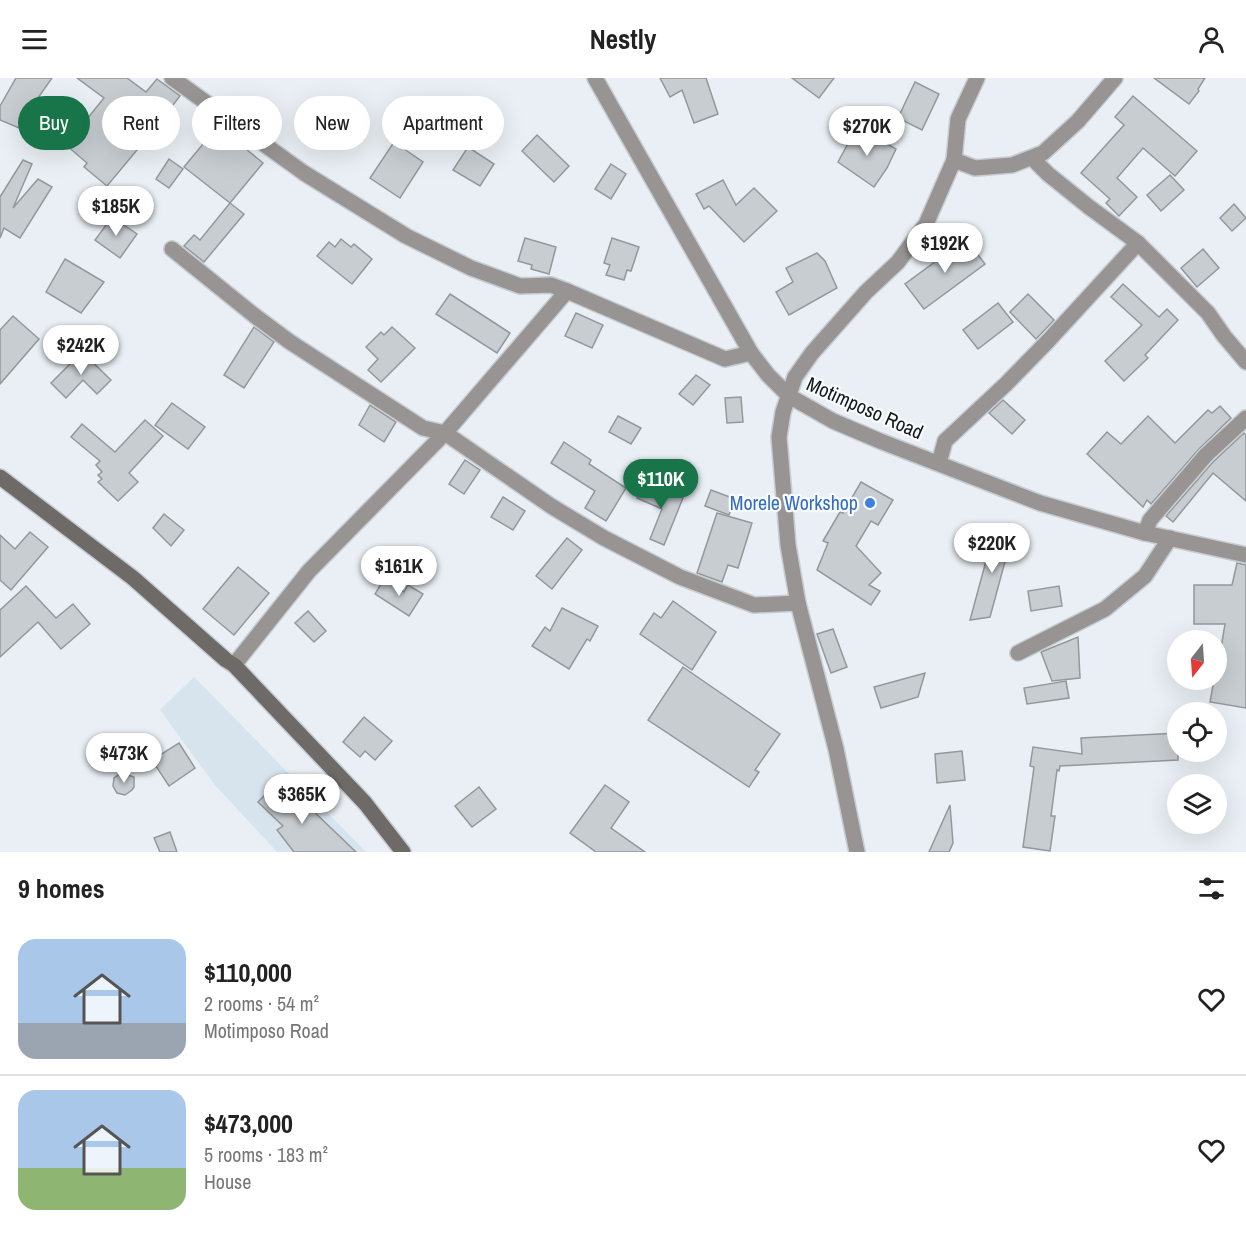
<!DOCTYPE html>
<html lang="en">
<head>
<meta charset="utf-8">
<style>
  :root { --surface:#fff; --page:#f2f2f2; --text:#222; --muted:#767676; --line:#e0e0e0; --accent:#187449 }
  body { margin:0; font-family:"Archivo Narrow",sans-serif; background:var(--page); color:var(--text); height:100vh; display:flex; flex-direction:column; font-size:22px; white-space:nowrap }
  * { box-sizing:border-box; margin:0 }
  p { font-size:20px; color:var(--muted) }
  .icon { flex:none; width:33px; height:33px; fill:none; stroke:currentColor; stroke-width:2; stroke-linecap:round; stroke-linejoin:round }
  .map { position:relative; height:774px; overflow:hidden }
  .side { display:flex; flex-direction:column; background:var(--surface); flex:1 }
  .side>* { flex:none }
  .hud { position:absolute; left:18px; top:18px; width:600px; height:54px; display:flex; gap:12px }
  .needle { width:39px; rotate:197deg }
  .buttons { position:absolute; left:1167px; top:552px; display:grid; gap:12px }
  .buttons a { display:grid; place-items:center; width:60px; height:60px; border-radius:50%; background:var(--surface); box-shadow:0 6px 24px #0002; font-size:30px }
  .price { position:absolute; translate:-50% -51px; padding:0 14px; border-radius:21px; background:#fff; color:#222; font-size:20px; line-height:39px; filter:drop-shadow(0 2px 3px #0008) }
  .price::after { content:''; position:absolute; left:50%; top:36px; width:18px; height:14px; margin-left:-9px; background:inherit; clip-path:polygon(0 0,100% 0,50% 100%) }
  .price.selected { background:var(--accent); color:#fff }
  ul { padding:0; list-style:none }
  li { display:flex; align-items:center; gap:18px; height:150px; padding:0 18px }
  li+li { border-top:2px solid var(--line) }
  li span { display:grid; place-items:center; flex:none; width:168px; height:120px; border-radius:18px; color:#555 }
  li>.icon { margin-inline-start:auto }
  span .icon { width:72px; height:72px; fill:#fffc; stroke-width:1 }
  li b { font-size:26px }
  h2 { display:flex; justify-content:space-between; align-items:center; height:72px; padding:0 18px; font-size:26px }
  .tag { padding:0 21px; border-radius:27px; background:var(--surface); box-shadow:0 6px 24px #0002; font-size:21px; line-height:54px }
  .tag.selected { background:var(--accent); color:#fff }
  header { display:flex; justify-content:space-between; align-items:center; height:78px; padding:0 18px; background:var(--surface); font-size:27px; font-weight:800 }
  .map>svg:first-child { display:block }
  .built { fill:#d7e4ee }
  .building { fill:#c7cdd1; stroke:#93989d; stroke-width:1.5 }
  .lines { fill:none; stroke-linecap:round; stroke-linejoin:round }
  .minor-casing { stroke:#c7ccd1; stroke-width:18 }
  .tertiary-casing { stroke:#c7ccd1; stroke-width:18 }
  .secondary-casing { stroke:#c7ccd1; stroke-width:18 }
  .minor { stroke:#979493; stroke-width:15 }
  .tertiary { stroke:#979493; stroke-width:15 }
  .secondary { stroke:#6e6a67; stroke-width:15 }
  .shop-dot { fill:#3f7fe0; stroke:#f8fcff; stroke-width:2 }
  .labels { text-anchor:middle; stroke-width:4.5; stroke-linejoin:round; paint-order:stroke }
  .street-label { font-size:20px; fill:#141718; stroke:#f8fcff }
  .shop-label { font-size:20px; fill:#366cbe; stroke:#f8fcff; text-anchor:end }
</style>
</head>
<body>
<header><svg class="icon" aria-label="menu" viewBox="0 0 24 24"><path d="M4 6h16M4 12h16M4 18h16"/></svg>Nestly<svg class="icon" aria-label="person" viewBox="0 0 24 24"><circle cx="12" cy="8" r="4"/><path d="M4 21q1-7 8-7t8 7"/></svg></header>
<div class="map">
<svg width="1246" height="774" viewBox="0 0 1246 774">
  <rect width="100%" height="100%" fill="#e9eff4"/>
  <!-- built -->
  <polygon class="built" points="194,599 366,774 277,774 214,706 160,632"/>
  <!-- building -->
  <g class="building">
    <polygon points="16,0 52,0 33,27 54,35 43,60 0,42 0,28"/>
    <polygon points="77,0 127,0 146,14 157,1 180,18 152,54 107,108 84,89 87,85 66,67 104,20"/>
    <polygon points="660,0 706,0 718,36 694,45 682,12 670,19"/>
    <polygon points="792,0 834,0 819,20"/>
    <polygon points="1154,0 1205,0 1198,11 1199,13 1189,26"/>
    <polygon points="915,4 939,16 922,52 898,40"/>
    <polygon points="1133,18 1197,73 1175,98 1143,70 1117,100 1137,119 1119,138 1106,125 1110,121 1081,95 1124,47 1115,39"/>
    <polygon points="218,48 263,85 230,125 184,89"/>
    <polygon points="857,49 896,71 887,90 874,109 838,84"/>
    <polygon points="537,57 569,88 554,104 522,73"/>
    <polygon points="394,64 423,84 400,120 370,100"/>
    <polygon points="468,69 494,86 480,108 453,92"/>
    <polygon points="169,81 183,91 169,110 156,101"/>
    <polygon points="23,82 32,86 13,130 38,101 52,109 20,160 4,150 0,160 0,119"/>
    <polygon points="611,86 626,96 611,121 595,111"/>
    <polygon points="1170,97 1184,112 1161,133 1147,117"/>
    <polygon points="723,102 736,127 754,110 777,133 744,164 709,128 704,131 696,116"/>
    <polygon points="230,125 244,136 204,184 184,168 194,157 200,162"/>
    <polygon points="1234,126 1246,140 1232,153 1220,140"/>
    <polygon points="112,139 137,156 120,180 95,162"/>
    <polygon points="525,160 556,169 549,196 531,191 532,187 518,183"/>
    <polygon points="612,160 639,169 631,193 627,192 624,202 606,197 610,187 604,185"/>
    <polygon points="341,161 351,169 354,166 372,181 352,206 317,178 329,164 335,169"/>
    <polygon points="966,161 985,186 924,231 905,206"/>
    <polygon points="1203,171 1219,190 1197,209 1181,190"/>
    <polygon points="817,175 825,183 837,210 789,237 776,214 793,204 786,190"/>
    <polygon points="65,181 104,204 81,235 46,214"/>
    <polygon points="1123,206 1159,239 1167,231 1178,242 1145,277 1148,280 1124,303 1105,283 1142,247 1111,219"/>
    <polygon points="450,216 510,255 497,275 436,236"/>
    <polygon points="1028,216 1054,242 1036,261 1010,234"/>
    <polygon points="998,225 1013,244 978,271 963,252"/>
    <polygon points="576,235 603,247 592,270 565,258"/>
    <polygon points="13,238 39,261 0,306 0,252"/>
    <polygon points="254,249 274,264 244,310 224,297"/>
    <polygon points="392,249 415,270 381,304 368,292 378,281 366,269 381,254 384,257"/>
    <polygon points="82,274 111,302 97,316 83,302 66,320 51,305"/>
    <polygon points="696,297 710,307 693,327 679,316"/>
    <polygon points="741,319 743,344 727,345 725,320"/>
    <polygon points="1003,322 1025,342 1012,356 989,335"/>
    <polygon points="172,325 205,349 188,371 155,347"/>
    <polygon points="370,327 396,344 384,364 359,347"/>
    <polygon points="1220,328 1231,340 1199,371 1151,426 1147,422 1143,429 1087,376 1107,354 1121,366 1148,338 1175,365 1208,332 1212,335"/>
    <polygon points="618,338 641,350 631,366 609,354"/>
    <polygon points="145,342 163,358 129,395 138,404 118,423 98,404 102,401 98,397 102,394 96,387 100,383 71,359 82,346 115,374"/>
    <polygon points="1244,355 1246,357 1246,423 1213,395 1173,444 1166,438 1213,384"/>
    <polygon points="564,364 591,382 589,386 626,410 606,443 585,430 595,413 551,385"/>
    <polygon points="465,382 480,392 464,416 449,406"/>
    <polygon points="644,404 683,420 664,467 650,461 662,431 637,420"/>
    <polygon points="861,404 893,422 878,447 871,443 856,468 881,495 869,507 880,513 871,527 817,492 828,465 823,463 840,434 843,435"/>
    <polygon points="711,412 735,421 729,437 705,428"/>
    <polygon points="503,419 525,433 513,452 491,439"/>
    <polygon points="717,435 752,445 738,490 728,487 722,504 697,495"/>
    <polygon points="164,436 184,452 171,468 153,450"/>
    <polygon points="995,450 1013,454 990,539 970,542"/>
    <polygon points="30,454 48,469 11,512 0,502 0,457 15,471"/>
    <polygon points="567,460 582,472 552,511 536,498"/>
    <polygon points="1237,485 1246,487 1246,630 1210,624 1214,602 1216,602 1216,587 1218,588 1225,546 1194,546 1194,507 1232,507"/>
    <polygon points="238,489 269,515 234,557 203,531"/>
    <polygon points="384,501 404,514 408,507 423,516 409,538 375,516"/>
    <polygon points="26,508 56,540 73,526 90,546 61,571 38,544 0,579 0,532"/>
    <polygon points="1059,508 1062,528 1031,533 1028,513"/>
    <polygon points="673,523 716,554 692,592 640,556 654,535 661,540"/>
    <polygon points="562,530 598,548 590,563 587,561 569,591 532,568 545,549 550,553"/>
    <polygon points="308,533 326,553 314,564 295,545"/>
    <polygon points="833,551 847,589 831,595 817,556"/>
    <polygon points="1078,559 1080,600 1052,603 1041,574"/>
    <polygon points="683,589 780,656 755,692 759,694 749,709 648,642"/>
    <polygon points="925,595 918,619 881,630 874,609"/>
    <polygon points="1066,603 1069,620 1027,626 1024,610"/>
    <polygon points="364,639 392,663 375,682 365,673 360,679 343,664"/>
    <polygon points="1178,655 1178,682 1060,688 1059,693 1057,692 1051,738 1055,738 1050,773 1023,769 1034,689 1030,688 1033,669 1082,676 1081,660"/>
    <polygon points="179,665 195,690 169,708 152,682"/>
    <polygon points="962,673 965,702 937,705 935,676"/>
    <polygon points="121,695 134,699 134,709 132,712 125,717 117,715 113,708 114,700"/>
    <polygon points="277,705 306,731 309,729 356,774 294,774 277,752 283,748 258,724"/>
    <polygon points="605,707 629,724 611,750 645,774 596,774 570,755"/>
    <polygon points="479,709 496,731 472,749 455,728"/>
    <polygon points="950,727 953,765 949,774 929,774"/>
    <polygon points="170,754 177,774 160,774 154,760"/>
  </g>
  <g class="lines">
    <!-- minor casing -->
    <g class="minor-casing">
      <g id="minor">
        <polyline points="172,0 304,95 406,158 471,190 520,208 551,207 567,213 725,281 751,275"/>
        <polyline points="1032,80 1048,96 1089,129 1138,165 1208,235 1224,258 1246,284"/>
        <polyline points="954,82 975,90 1012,87 1043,75 1078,43 1115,0"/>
        <polyline points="172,171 255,238 290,264 423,350 445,355 551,428 604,460 680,499 754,527 798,525"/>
        <polyline points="939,385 945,363 1006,306 1048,263 1138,165"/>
        <polyline points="1145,455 1150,442 1206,377 1246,340"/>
        <polyline points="1018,575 1105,531 1145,498 1170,460"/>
        <polyline points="234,587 309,493 445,355 567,213"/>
        <polyline points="857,774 836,671 798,525 788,467 779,359 783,334 795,299 812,275 866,214 898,184 926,146 954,82 958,41 977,0"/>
      </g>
    </g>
    <!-- tertiary casing -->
    <g class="tertiary-casing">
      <polyline id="tertiary" points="595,0 751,275 768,297 789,318 833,343 880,363 1040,425 1145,455 1246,477"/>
    </g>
    <!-- secondary casing -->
    <g class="secondary-casing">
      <polyline id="secondary" points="0,399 133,500 226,582 234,587 365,725 403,774"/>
    </g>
    <!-- minor -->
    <use href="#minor" class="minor"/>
    <!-- tertiary -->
    <use href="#tertiary" class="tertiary"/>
    <!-- secondary -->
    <use href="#secondary" class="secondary"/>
  </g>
  <!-- markers -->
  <circle class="shop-dot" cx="870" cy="425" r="6"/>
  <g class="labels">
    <!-- street labels -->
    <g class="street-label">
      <text transform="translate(865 330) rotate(24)" y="7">Motimposo Road</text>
    </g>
    <!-- shop labels -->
    <g class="shop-label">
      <text x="858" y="432">Morele Workshop</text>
    </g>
  </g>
</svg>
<div class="buttons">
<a><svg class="needle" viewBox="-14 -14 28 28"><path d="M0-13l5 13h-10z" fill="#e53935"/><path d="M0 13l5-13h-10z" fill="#767676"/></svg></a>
<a><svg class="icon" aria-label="locate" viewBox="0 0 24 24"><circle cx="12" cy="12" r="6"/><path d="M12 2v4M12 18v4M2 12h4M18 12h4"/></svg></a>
<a><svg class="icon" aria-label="layers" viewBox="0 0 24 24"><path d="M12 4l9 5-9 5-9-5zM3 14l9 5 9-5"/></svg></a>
</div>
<b class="price" style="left:867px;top:79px">$270K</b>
<b class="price" style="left:116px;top:159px">$185K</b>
<b class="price" style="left:945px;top:196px">$192K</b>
<b class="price" style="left:81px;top:298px">$242K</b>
<b class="price selected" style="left:661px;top:432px">$110K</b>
<b class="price" style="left:992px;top:496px">$220K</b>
<b class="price" style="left:399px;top:519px">$161K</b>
<b class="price" style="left:124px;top:706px">$473K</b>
<b class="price" style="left:302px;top:747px">$365K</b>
<div class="hud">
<a class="tag selected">Buy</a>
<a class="tag">Rent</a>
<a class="tag">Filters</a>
<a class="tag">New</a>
<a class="tag">Apartment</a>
</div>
</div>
<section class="side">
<h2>9 homes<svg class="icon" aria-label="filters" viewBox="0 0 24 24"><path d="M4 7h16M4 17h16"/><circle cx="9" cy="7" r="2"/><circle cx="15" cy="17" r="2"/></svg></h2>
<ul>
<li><span style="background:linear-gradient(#a9c7e8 70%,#9aa5b1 0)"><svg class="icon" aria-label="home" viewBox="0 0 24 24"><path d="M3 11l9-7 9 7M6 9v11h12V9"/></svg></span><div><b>$110,000</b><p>2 rooms · 54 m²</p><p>Motimposo Road</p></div><svg class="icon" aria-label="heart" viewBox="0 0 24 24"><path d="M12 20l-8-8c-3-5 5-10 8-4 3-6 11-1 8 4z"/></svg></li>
<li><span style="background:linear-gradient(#a9c7e8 65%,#8fb573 0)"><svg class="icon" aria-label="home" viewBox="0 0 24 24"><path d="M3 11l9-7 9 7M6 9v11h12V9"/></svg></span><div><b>$473,000</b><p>5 rooms · 183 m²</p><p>House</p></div><svg class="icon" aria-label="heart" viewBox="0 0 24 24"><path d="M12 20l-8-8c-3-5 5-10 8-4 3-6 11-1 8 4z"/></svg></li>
</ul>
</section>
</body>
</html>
